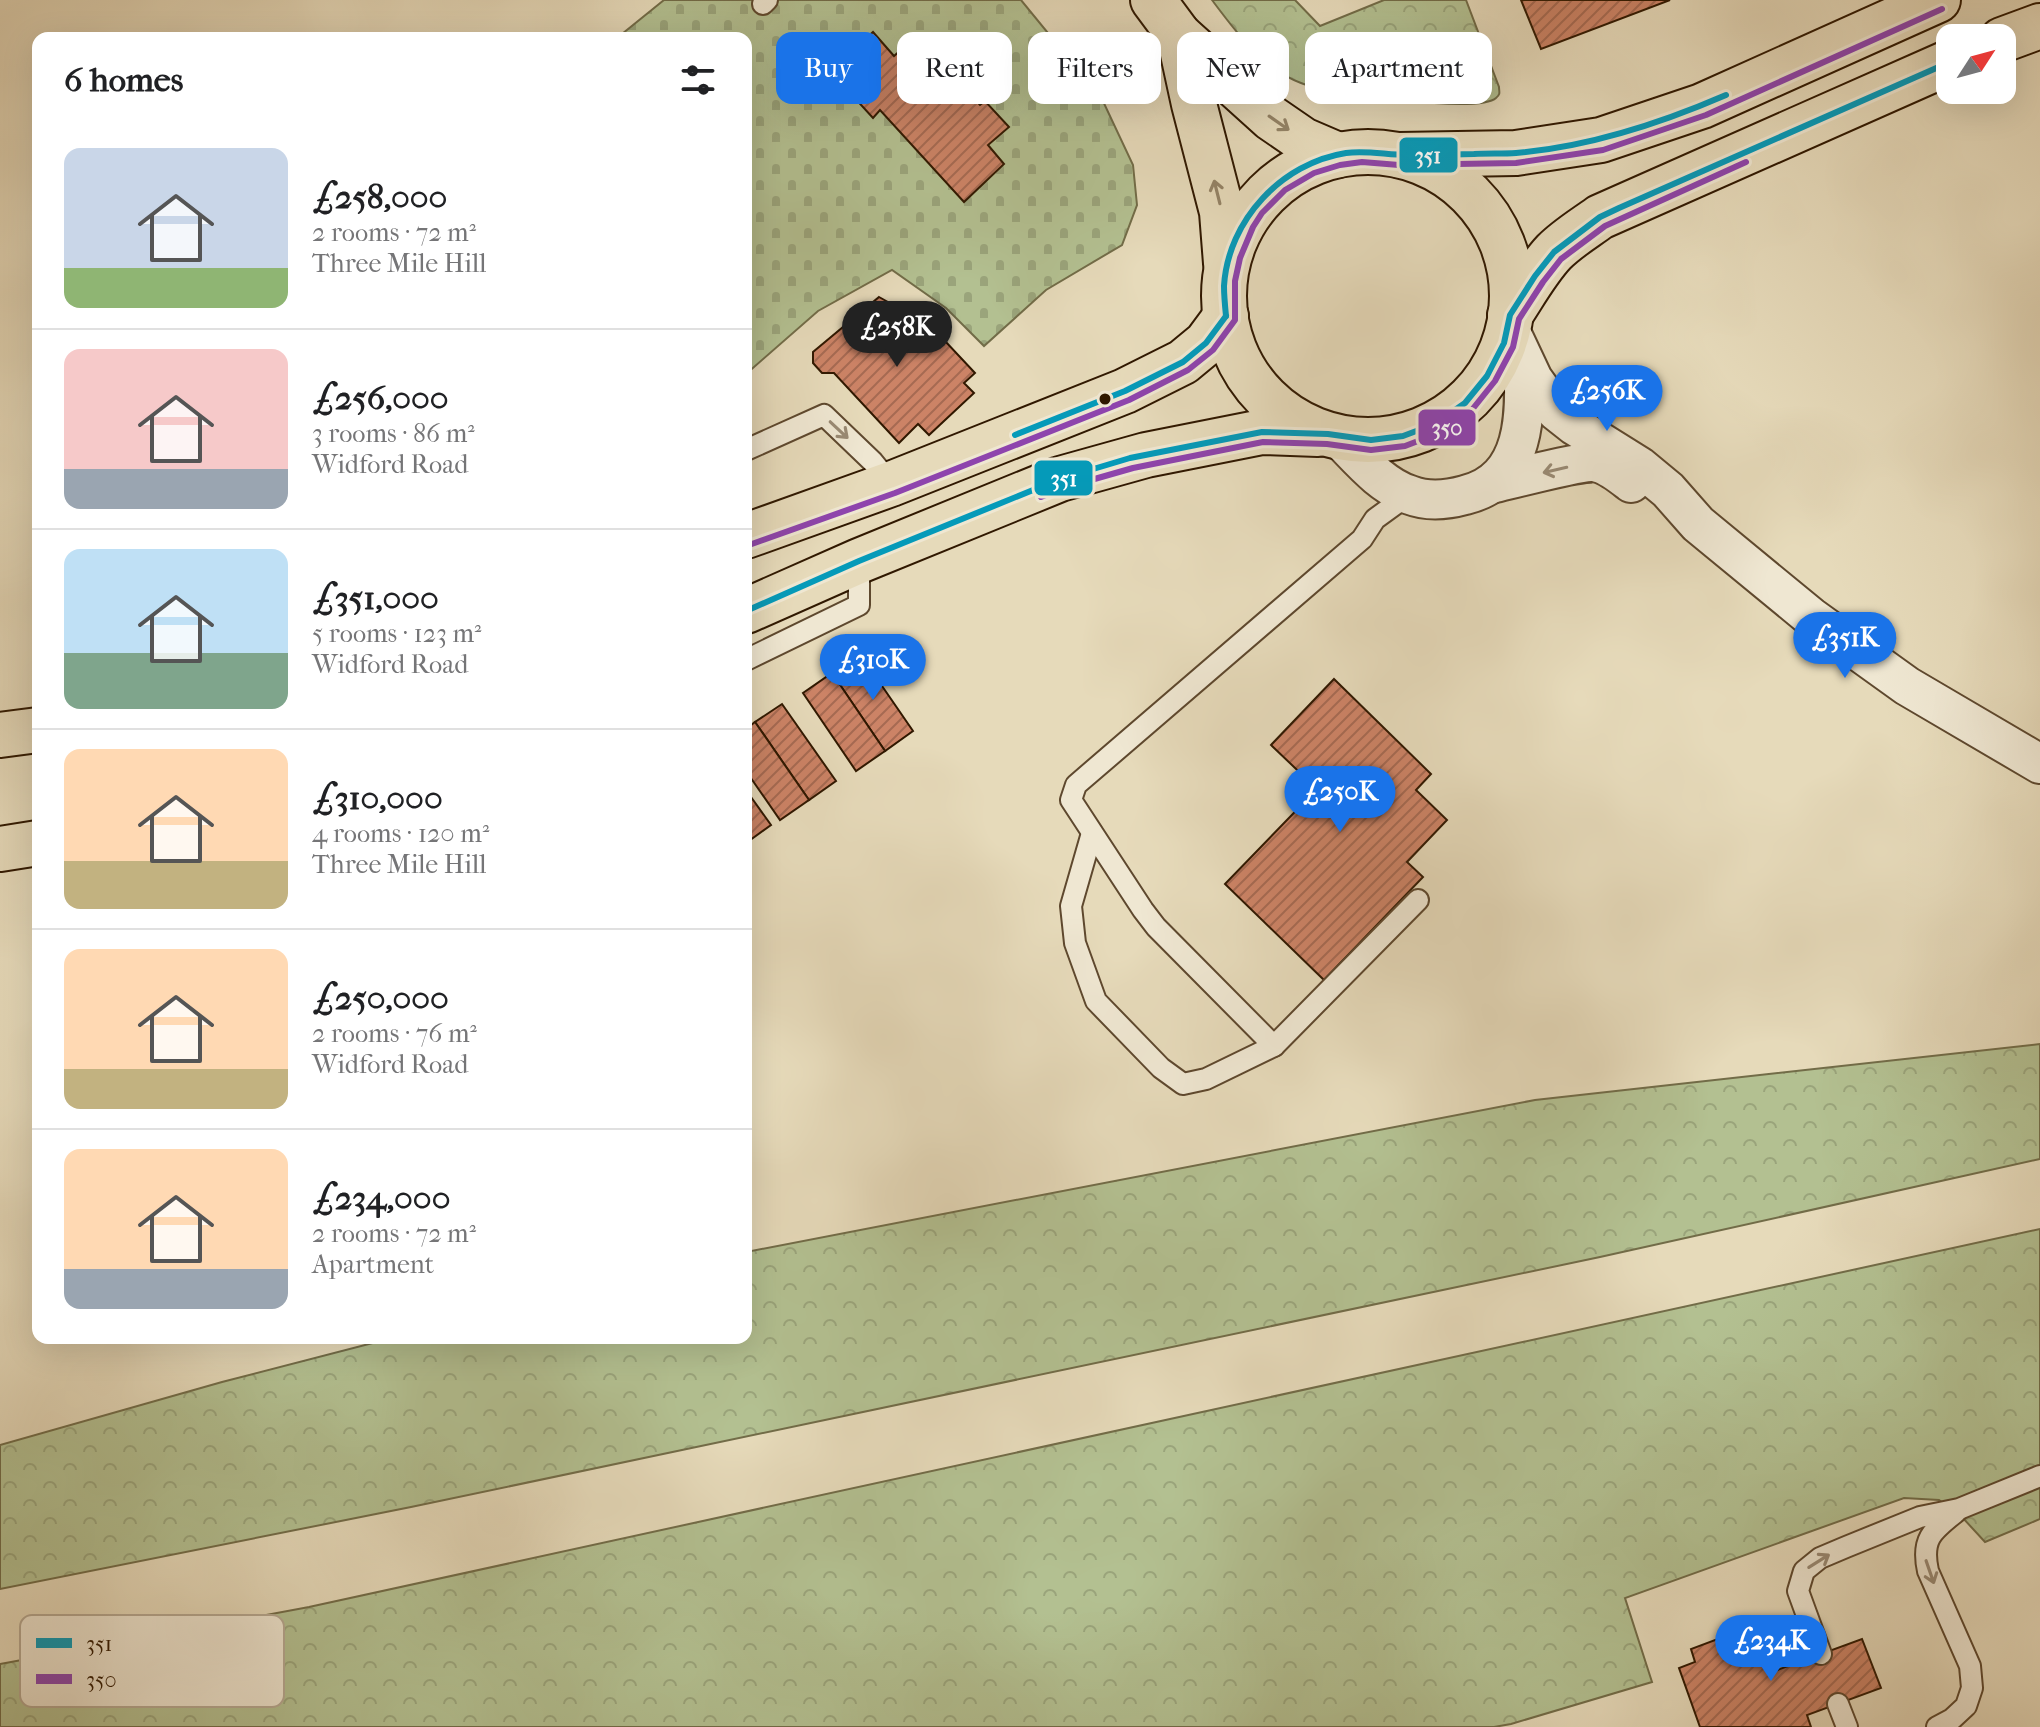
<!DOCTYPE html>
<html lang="en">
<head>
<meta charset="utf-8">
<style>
  :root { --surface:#fff; --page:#f6f6f6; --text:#202124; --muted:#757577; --line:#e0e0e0; --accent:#1a73e8 }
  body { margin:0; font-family:"IM FELL French Canon",serif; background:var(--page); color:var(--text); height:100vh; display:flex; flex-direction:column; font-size:30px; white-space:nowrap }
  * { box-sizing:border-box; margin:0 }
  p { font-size:26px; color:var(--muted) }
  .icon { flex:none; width:44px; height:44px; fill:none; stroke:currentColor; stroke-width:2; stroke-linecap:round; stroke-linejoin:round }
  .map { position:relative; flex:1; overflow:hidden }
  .panel { position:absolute; left:32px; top:32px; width:720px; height:1312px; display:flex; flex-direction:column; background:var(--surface); border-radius:16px; box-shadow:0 8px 32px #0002 }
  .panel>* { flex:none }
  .hud { position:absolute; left:776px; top:32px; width:760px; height:72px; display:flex; gap:16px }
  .needle { width:52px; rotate:54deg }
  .fabs { position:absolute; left:1936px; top:24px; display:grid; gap:16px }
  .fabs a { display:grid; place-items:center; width:80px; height:80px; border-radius:16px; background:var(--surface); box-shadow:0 8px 32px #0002; font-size:40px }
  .price { position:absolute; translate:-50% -68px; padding:0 18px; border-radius:28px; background:var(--accent); color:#fff; font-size:26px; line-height:52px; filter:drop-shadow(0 2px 4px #0008) }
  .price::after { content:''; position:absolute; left:50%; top:48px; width:24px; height:18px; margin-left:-12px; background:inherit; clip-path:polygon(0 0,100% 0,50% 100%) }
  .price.on { background:#222; color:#fff }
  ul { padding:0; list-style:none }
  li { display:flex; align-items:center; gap:24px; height:200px; padding:0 32px }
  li+li { border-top:2px solid var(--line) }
  li span { display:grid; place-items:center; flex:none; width:224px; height:160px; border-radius:16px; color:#555 }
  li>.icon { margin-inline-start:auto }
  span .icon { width:96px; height:96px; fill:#fffc; stroke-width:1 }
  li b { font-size:34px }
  h2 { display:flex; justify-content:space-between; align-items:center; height:96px; padding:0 32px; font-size:34px }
  .pill { padding:0 28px; border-radius:16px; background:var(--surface); box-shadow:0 8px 32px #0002; font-size:28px; line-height:72px }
  .pill.on { background:var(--accent); color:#fff }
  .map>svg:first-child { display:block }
  .forest { fill:url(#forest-crowns); stroke:#726c48; stroke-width:2 }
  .cemetery { fill:url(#cemetery-stones); stroke:#726c48; stroke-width:2 }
  .building { fill:url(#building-hatch); stroke:#301800; stroke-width:2 }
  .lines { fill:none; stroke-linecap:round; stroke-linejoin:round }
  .lane-casing { stroke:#5e482e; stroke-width:24 }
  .street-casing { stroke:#5e482e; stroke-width:42 }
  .primary-casing { stroke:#301800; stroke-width:48 }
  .highway-casing { stroke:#301800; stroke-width:48 }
  .lane { stroke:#efe7d2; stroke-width:20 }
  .street { stroke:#efe7d2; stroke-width:38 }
  .primary { stroke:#e6daba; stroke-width:44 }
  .highway { stroke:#e6daba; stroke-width:44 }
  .bus-1-casing { stroke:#efe7d2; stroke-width:12 }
  .bus-2-casing { stroke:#efe7d2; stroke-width:12 }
  .bus-1 { stroke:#059ab9; stroke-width:6 }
  .bus-2 { stroke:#8e44ad; stroke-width:6 }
  .oneway { stroke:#948366 }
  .oneway2 { stroke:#998a74 }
  .bus-dot { fill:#301800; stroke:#efe7d2; stroke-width:3 }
  .key { fill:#efe7d2; stroke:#b6a993; stroke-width:2 }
  .key-label { font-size:22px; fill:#301800 }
  .line-badge { stroke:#efe7d2; stroke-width:3 }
  .badge-label { font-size:22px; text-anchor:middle; font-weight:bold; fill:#fff }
</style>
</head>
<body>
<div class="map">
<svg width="2040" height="1727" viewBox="0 0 2040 1727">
  <defs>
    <pattern id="forest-crowns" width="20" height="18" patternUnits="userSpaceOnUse" patternTransform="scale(2)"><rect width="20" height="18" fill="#b3c091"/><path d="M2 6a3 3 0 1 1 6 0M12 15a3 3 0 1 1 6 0" fill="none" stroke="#9aa47b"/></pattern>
    <pattern id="cemetery-stones" width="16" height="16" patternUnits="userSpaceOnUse" patternTransform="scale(2)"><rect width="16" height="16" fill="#b3c091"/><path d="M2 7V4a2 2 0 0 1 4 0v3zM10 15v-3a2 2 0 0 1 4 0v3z" fill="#9aa47b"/></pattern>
    <pattern id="building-hatch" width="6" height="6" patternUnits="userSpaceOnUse" patternTransform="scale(2)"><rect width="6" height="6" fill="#cc8366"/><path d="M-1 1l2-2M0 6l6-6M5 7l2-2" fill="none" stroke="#a66a52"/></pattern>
  </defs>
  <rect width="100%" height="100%" fill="#e6daba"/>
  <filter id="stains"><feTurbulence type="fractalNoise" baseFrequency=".0025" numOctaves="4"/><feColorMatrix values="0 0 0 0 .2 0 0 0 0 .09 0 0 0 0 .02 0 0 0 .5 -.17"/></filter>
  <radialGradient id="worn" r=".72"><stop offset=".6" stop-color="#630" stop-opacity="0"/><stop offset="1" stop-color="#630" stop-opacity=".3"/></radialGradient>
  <!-- forest -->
  <g class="forest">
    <path d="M1212,0H1295L1320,26L1384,0H1466L1499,87C1499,92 1501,94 1496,98C1479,114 1326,93 1301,83C1262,68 1236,32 1212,0Z"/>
    <polygon points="2040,1044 2040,1159 1600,1257 411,1507 0,1589 0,1445 222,1382 392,1338 746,1338 746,1252 1535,1100"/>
    <polygon points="2040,1229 2040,1519 1985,1542 1962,1517 1939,1500 1904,1498 1625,1598 1652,1682 1511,1724 1494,1727 0,1727 0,1664 309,1607"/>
  </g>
  <!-- cemetery -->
  <polygon class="cemetery" points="664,0 1021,0 1102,99 1133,165 1137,205 1122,245 1046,290 984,346 946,308 892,270 818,311 746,374 746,38 617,38"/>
  <!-- building -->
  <g class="building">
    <polygon points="1521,0 1670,0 1541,49"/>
    <polygon points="873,32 894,56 917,36 980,105 985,101 1009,127 988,145 1004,164 964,202 880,110 873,118 852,95 868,80 847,56"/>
    <polygon points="879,297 931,326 975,373 964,383 974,393 929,435 918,424 899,443 834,373 822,373 813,363 813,352"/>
    <polygon points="860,654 913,731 885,751 832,673"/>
    <polygon points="832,673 885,751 856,771 803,693"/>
    <polygon points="1334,679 1431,774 1416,790 1447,820 1407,862 1423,877 1324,980 1225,884 1317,789 1271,745"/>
    <polygon points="782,704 836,781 809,800 755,722"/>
    <polygon points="755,722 809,800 780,820 746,771 746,729"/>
    <polygon points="746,790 771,825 746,843"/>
    <polygon points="1755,1625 1772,1672 1862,1639 1881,1688 1807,1715 1811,1727 1700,1727 1679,1668 1695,1662 1691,1649"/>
  </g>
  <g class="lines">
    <!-- lane casing -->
    <g class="lane-casing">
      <g id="lane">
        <polyline points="763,4 767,0"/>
        <polyline points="746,450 824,415 873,462 891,484"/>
        <polyline points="1408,495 1375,519 1362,539 1076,785 1071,800 1143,910 1156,927 1274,1046 1418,900"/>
        <polyline points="746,660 859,605 859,561"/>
        <polyline points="1092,833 1071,906 1075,943 1096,1001 1161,1068 1183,1084 1206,1079 1274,1046"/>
        <polyline points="1821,1654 1798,1591 1804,1571 1820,1558 1846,1547 1920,1517 1959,1509 2040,1476"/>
        <polyline points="1838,1704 1847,1727"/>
        <path d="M1937,1727L1952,1719L1966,1706L1972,1688L1970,1666L1928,1571C1921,1539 1932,1531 1956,1512"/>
      </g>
    </g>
    <!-- street casing -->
    <g class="street-casing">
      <g id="street">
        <polyline points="1509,328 1533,379 1556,411 1575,426 1639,466 1668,490 1698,524 1811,617 1907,686 2040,764"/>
        <path d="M1338,437C1359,458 1381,486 1410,495C1428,502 1447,500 1465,495C1527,480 1526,413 1523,361"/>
        <path d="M1491,484C1509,480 1586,459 1598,463C1610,466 1622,476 1631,483"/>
      </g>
    </g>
    <!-- primary casing -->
    <g class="primary-casing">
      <g id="primary">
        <polyline points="2002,40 2040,26"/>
        <polyline points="1399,155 1516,153 1601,140 1702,106 1938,0"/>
        <path d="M1510,315C1524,294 1537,270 1554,252C1568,238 1585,228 1600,217L1950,62"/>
      </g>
    </g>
    <!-- highway casing -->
    <g class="highway-casing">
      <g id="highway">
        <polyline points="1153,0 1179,35 1271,118 1303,140 1338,155"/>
        <polyline points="1179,35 1194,104 1222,212 1226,263"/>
        <circle cx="1368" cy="296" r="144"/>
        <polyline points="746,536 891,484 1125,391 1183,362 1206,343 1226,316"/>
        <polyline points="746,611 859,561 1060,479 1146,455 1262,432 1318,434"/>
        <polyline points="0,735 38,730"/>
        <polyline points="0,849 38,843"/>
      </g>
    </g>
    <!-- lane -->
    <use href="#lane" class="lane"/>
    <!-- street -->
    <use href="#street" class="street"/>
    <!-- primary -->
    <use href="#primary" class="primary"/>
    <!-- highway -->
    <use href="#highway" class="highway"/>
    <!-- bus-1 casing -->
    <g class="bus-1-casing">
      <g id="bus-1">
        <path d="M1226,316C1225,306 1224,296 1224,286C1228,220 1282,163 1346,153C1366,150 1387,155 1407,155C1429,156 1452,154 1474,154C1488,153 1502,154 1516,153C1589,147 1659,124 1726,95"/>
        <polyline points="1015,435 1125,391 1183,362 1206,343 1226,316"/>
        <polyline points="746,611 859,561 1060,479 1130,458 1262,432 1328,434 1371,440 1403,436 1435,424 1465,403 1487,376 1504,343 1510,315 1535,276 1554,252 1600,217 1619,208 1950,62"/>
      </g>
    </g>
    <!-- bus-2 casing -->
    <g class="bus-2-casing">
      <g id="bus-2">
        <polyline points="1041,497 1063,488 1133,468 1263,442 1327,444 1371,450 1405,446 1439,433 1471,411 1495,381 1513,347 1519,319 1543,282 1561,259 1605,226 1746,162"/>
        <polyline points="749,545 895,493 1129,400 1188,370 1213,350 1235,320 1235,281 1240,258 1253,227 1262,213 1285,190 1314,173 1340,165 1362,162 1399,165 1516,163 1603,150 1706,115 1942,9"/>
      </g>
    </g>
    <!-- bus-1 -->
    <use href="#bus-1" class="bus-1"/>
    <!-- bus-2 -->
    <use href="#bus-2" class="bus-2"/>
  </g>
  <!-- one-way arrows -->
  <defs><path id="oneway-shaft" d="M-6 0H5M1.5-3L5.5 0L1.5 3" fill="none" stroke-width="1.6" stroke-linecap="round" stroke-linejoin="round" transform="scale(2)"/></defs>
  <g class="oneway">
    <use href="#oneway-shaft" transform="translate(1279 123) rotate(35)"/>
    <use href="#oneway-shaft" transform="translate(1217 192) rotate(-104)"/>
  </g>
  <g class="oneway2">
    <use href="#oneway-shaft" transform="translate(839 430) rotate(43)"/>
    <use href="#oneway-shaft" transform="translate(1555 470) rotate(167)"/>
    <use href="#oneway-shaft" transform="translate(1819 1561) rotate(-32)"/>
    <use href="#oneway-shaft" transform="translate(1930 1572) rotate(71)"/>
  </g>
  <!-- markers -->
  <circle class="bus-dot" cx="1105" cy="399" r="7"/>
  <!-- legend -->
  <rect x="20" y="1615" width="264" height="92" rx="12" class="key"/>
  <rect x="36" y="1638" width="36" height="10" fill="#059ab9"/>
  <rect x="36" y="1674" width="36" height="10" fill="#8e44ad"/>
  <g class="key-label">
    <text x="86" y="1651">351</text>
    <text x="86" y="1687">350</text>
  </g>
  <g class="line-badge">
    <rect x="1398" y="136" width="61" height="38" rx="8" fill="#059ab9"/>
    <rect x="1417" y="408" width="60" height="39" rx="8" fill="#8e44ad"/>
    <rect x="1033" y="459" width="61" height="38" rx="8" fill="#059ab9"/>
  </g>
  <g class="badge-label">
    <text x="1428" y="163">351</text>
    <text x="1447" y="435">350</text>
    <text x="1064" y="486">351</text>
  </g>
  <rect width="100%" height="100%" filter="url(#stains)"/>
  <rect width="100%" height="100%" fill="url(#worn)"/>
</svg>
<div class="fabs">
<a><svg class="needle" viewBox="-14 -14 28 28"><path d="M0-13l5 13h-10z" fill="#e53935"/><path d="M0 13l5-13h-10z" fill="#757577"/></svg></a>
</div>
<b class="price on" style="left:897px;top:369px">£258K</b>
<b class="price" style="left:1607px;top:433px">£256K</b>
<b class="price" style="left:1845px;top:680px">£351K</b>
<b class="price" style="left:873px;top:702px">£310K</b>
<b class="price" style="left:1340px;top:834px">£250K</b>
<b class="price" style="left:1771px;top:1683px">£234K</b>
<div class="hud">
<a class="pill on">Buy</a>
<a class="pill">Rent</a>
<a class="pill">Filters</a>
<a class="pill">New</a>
<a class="pill">Apartment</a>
</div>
<section class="panel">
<h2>6 homes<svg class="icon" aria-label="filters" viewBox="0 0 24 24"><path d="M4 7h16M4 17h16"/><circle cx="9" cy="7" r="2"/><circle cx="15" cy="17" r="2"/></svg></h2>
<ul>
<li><span style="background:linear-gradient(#c9d6e8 75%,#8fb573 0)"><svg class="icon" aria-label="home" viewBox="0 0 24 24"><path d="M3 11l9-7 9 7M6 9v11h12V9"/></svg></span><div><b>£258,000</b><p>2 rooms · 72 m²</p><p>Three Mile Hill</p></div></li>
<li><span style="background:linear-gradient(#f6c9c9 75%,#9aa5b1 0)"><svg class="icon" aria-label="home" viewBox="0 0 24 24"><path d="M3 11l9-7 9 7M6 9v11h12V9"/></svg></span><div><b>£256,000</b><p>3 rooms · 86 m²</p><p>Widford Road</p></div></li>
<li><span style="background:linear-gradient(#bfe0f5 65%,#7fa58c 0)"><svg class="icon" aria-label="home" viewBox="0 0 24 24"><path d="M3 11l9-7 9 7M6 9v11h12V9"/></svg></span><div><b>£351,000</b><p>5 rooms · 123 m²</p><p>Widford Road</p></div></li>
<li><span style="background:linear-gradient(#ffd9b3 70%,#c2b280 0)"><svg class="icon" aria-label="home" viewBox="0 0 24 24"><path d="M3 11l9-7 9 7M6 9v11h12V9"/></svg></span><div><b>£310,000</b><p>4 rooms · 120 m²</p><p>Three Mile Hill</p></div></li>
<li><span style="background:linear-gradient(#ffd9b3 75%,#c2b280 0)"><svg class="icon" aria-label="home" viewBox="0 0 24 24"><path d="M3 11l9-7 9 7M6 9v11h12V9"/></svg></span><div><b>£250,000</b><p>2 rooms · 76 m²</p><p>Widford Road</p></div></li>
<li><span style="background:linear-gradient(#ffd9b3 75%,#9aa5b1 0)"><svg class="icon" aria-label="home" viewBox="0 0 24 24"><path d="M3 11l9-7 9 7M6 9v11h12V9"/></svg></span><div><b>£234,000</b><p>2 rooms · 72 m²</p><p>Apartment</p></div></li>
</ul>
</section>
</div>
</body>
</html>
